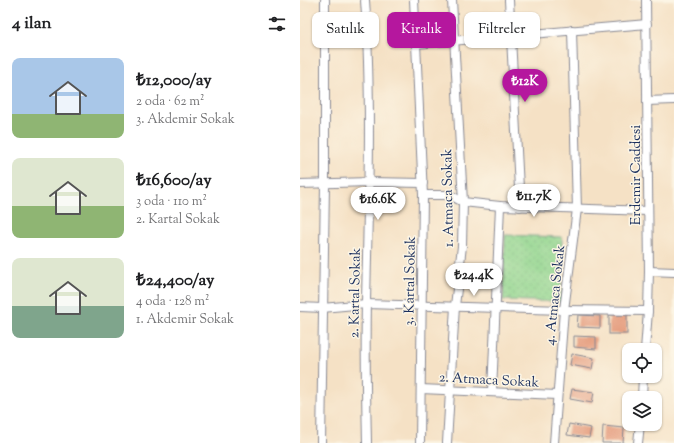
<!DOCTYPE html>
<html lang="tr">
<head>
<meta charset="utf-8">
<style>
  :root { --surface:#fff; --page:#f6f6f6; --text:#202124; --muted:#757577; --accent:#b5179e }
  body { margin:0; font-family:"Sorts Mill Goudy",serif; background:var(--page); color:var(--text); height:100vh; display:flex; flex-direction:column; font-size:15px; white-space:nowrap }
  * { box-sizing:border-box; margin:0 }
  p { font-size:13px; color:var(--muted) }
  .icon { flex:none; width:22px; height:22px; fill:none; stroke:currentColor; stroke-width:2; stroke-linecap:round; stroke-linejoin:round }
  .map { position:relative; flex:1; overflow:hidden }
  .side { display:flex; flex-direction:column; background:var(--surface); width:300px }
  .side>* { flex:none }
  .banner { position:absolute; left:12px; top:12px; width:302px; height:36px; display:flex; gap:8px }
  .fabs { position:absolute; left:322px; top:343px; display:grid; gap:8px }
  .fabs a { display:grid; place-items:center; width:40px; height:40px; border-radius:8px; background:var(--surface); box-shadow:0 1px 3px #0004; font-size:20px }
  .price { position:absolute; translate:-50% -34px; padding:0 9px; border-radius:14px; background:#fff; color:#222; font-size:13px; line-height:26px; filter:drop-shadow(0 1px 2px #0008) }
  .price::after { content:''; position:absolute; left:50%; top:24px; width:12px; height:9px; margin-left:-6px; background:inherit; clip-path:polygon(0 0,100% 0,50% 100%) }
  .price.on { background:var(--accent); color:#fff }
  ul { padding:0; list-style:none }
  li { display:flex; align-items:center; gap:12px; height:100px; padding:0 12px }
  li span { display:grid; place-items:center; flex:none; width:112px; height:80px; border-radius:8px; color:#555 }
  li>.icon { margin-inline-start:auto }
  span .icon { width:48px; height:48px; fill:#fffc; stroke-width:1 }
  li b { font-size:17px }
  h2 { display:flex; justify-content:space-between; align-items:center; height:48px; padding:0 12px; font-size:17px }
  .tag { padding:0 14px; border-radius:8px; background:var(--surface); box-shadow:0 1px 3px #0004; font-size:14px; line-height:36px }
  .tag.on { background:var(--accent); color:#fff }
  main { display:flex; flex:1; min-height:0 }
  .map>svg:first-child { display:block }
  .park { fill:url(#park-dots); stroke:#568276 }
  .building { fill:#e39475 }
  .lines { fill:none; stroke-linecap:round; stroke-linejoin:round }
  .street-casing { stroke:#888892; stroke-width:10 }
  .street { stroke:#fff; stroke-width:8 }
  .labels { text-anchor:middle; stroke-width:3; stroke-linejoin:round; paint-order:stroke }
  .street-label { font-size:14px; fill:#1b2f5e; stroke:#fcf5e5 }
</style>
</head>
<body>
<main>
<section class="side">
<h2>4 ilan<svg class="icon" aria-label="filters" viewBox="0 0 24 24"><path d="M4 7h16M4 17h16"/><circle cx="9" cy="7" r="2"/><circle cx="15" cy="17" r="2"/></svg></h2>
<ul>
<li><span style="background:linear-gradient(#a9c7e8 70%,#8fb573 0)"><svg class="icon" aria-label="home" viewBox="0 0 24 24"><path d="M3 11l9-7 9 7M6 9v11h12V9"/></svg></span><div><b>₺12,000/ay</b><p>2 oda · 62 m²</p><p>3. Akdemir Sokak</p></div></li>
<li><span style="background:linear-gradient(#dfe7d0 60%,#8fb573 0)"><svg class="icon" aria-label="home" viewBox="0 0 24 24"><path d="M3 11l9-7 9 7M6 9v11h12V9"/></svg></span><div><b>₺16,600/ay</b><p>3 oda · 110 m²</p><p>2. Kartal Sokak</p></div></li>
<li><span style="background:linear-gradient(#dfe7d0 60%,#7fa58c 0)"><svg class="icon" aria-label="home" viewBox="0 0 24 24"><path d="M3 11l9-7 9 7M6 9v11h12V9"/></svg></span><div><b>₺24,400/ay</b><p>4 oda · 128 m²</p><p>1. Akdemir Sokak</p></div></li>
</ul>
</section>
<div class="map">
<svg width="374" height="443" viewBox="0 0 374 443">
  <defs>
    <pattern id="park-dots" width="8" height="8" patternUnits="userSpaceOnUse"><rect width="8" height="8" fill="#91d58e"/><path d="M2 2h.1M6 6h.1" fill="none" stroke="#7cb77d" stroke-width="1.8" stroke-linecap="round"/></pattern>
  </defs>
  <rect width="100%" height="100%" fill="#fcf5e5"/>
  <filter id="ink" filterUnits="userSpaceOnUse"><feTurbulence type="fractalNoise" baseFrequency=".025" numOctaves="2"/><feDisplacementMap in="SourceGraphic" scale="8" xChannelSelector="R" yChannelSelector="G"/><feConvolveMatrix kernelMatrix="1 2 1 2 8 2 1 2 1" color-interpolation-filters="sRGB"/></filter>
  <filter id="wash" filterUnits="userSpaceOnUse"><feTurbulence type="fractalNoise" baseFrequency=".012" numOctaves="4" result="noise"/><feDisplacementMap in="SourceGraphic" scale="16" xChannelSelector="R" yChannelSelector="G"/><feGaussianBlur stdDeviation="0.9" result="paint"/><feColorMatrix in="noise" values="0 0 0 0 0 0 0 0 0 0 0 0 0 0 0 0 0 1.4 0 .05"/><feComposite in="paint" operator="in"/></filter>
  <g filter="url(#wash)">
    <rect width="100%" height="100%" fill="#f5e1c5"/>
    <!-- park -->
    <polygon class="park" points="205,235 262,237 261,302 203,300"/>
    <g id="blocks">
      <!-- building -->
      <g class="building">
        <polygon points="278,315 300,316 300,328 277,327"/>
        <rect x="309" y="315" width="18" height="19"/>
        <polygon points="274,336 296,337 296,349 274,347"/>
        <polygon points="272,354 294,358 292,369 270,365"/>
        <polygon points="272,389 294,392 292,403 270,399"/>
        <polygon points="269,424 291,428 289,438 267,435"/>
        <polygon points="303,426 324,428 323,443 302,443"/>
      </g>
    </g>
  </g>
  <g filter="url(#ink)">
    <use href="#blocks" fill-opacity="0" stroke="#888892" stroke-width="1"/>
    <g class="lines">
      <!-- street casing -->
      <g class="street-casing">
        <g id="street">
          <path d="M65,0C72,101 68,202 66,303C65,350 66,396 67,443"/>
          <polyline points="114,0 123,195 120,443"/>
          <polyline points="209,0 220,207"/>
          <polyline points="116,44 347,24"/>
          <polyline points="347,101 374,100"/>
          <polyline points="0,184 70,182 123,183"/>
          <polyline points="123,195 150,195 163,202 200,206 348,211"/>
          <polyline points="349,271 374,272"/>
          <polyline points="0,307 22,308 66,304 264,310 348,311"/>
          <polyline points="345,350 348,311 349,271 346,0"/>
          <polyline points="121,389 257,395"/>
          <polyline points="192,392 200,206"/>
          <polyline points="342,398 343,376"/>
          <polyline points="21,443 25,184 25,0"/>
          <polyline points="147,443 155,306 162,246 163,202 152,0"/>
          <polyline points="254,443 264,310 277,209 272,30"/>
          <polyline points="338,443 340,424"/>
        </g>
      </g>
      <!-- street -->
      <use href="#street" class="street"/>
    </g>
  </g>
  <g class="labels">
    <!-- street labels -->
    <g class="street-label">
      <text transform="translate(335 175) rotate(-90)" y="5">Erdemir Caddesi</text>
      <text transform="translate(147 198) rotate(-91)" y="5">1. Atmaca Sokak</text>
      <text transform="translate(109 281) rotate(-89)" y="5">3. Kartal Sokak</text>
      <text transform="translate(54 293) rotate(-89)" y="5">2. Kartal Sokak</text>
      <text transform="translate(254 295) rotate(-84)" y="5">4. Atmaca Sokak</text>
      <text transform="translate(189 379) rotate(3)" y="5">2. Atmaca Sokak</text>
    </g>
  </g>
</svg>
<div class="fabs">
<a><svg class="icon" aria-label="locate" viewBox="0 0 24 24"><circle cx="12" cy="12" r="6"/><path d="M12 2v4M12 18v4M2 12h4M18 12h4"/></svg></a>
<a><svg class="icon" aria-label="layers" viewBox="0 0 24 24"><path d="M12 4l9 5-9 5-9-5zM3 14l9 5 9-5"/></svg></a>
</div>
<b class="price on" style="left:225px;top:103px">₺12K</b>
<b class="price" style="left:234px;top:218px">₺11.7K</b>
<b class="price" style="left:78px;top:221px">₺16.6K</b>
<b class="price" style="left:174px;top:297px">₺24.4K</b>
<div class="banner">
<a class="tag">Satılık</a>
<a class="tag on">Kiralık</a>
<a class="tag">Filtreler</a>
</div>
</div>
</main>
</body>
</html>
